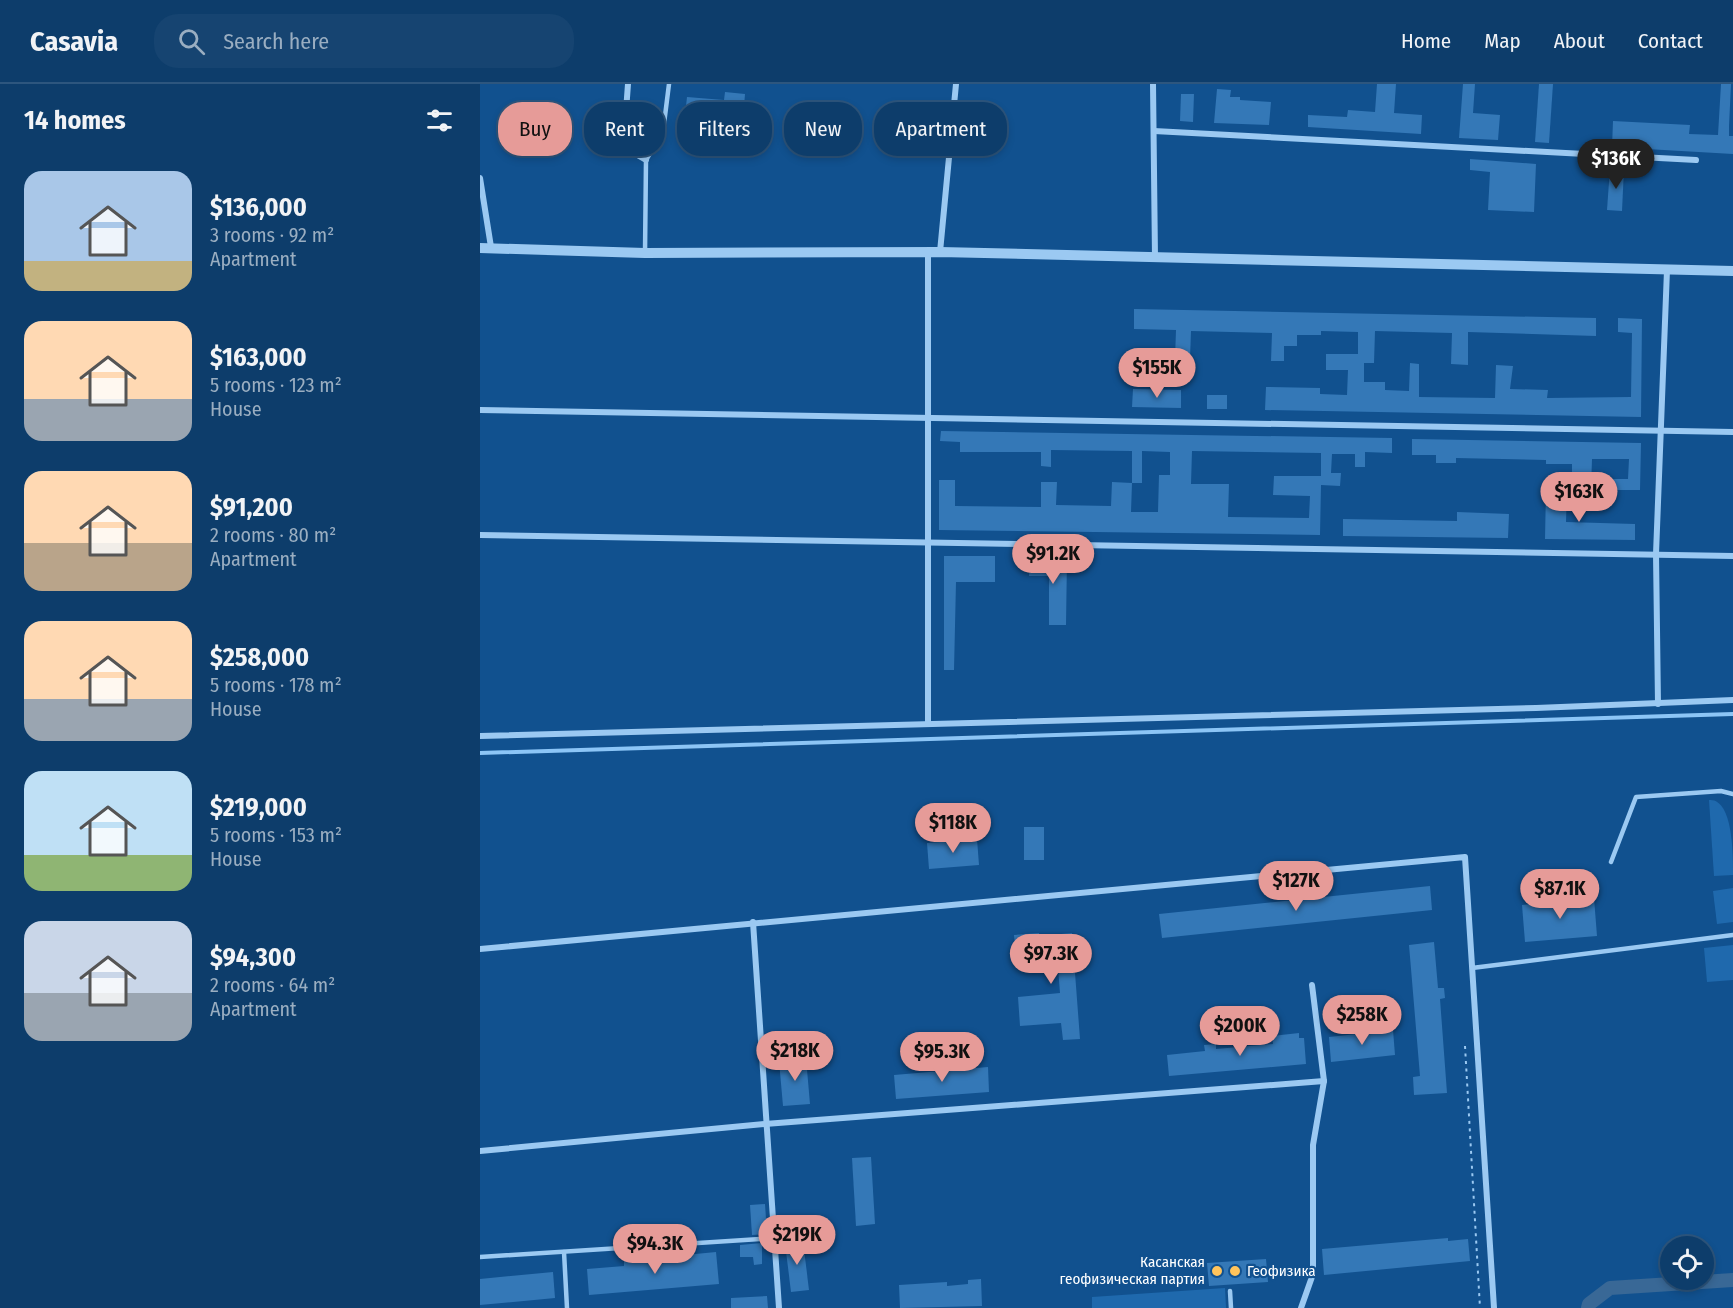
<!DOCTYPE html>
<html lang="en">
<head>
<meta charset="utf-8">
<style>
  :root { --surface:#0d3d6b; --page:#164471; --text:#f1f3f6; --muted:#9aaec1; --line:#2d567e; --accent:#e69b98 }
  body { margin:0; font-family:"Fira Sans Condensed",sans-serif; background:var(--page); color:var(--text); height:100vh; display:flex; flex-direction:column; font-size:22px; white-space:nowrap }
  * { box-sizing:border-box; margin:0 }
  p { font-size:20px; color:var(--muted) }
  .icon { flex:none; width:33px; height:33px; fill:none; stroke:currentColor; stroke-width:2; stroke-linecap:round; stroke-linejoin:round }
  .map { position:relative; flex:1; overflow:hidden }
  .panel { display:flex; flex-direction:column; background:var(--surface); width:480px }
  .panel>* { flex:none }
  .banner { position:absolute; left:18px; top:18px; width:570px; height:54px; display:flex; gap:12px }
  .fabs { position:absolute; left:1180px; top:1152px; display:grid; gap:12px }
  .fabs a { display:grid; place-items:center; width:54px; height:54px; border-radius:50%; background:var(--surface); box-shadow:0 3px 9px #0003,0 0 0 2px var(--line); font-size:30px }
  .price { position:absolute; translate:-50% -51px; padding:0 14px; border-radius:21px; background:var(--accent); color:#111; font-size:20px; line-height:39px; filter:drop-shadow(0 2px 3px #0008) }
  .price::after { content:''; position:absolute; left:50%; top:36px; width:18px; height:14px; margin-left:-9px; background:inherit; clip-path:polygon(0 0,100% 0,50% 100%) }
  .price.active { background:#222; color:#fff }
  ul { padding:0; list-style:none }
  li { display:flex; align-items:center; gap:18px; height:150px; padding:0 24px }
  li span { display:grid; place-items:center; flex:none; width:168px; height:120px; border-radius:18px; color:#555 }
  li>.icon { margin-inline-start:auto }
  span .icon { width:72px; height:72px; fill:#fffc; stroke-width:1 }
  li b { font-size:26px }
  h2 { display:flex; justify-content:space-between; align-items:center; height:72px; padding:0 24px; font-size:26px }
  .tag { padding:0 21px; border-radius:24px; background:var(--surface); box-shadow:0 3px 9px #0003,0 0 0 2px var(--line); font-size:21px; line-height:54px }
  .tag.active { background:var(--accent); color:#111 }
  header { display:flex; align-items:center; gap:36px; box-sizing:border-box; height:84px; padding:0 30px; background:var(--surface); border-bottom:2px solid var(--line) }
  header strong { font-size:28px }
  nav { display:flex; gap:33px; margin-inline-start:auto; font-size:21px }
  .search { width:420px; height:54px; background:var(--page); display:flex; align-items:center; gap:15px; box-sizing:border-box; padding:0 21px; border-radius:24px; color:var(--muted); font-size:22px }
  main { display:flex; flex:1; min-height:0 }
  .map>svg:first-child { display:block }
  .green { fill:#1f69ad }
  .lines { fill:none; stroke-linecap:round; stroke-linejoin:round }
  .stream { stroke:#8cc5f6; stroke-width:4 }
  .canal { stroke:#396896; stroke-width:14 }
  .building { fill:#3478b7; fill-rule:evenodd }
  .path { stroke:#9bc9f2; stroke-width:2; stroke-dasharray:3 4.5; stroke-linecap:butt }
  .service { stroke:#9bc9f2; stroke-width:4.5 }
  .minor { stroke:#9bc9f2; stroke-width:6 }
  .tertiary { stroke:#9bc9f2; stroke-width:10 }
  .poi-dot { fill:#ffc45c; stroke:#11518f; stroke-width:2 }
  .labels { text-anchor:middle; stroke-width:4.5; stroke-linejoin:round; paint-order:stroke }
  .poi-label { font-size:15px; fill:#fff; stroke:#11518f; text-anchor:end }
</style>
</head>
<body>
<header>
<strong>Casavia</strong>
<div class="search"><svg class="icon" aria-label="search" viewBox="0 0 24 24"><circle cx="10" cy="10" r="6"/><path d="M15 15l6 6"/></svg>Search here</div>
<nav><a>Home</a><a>Map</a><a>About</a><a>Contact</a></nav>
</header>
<main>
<section class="panel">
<h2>14 homes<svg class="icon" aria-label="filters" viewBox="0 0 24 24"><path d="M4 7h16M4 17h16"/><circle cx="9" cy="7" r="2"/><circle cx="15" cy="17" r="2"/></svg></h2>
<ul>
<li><span style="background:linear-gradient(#a9c7e8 75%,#c2b280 0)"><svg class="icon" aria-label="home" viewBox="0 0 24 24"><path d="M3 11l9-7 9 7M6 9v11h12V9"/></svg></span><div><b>$136,000</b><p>3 rooms · 92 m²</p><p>Apartment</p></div></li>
<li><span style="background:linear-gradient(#ffd9b3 65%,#9aa5b1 0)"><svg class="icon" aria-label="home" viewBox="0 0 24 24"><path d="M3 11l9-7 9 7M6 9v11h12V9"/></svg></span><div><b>$163,000</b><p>5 rooms · 123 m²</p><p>House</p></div></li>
<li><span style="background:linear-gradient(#ffd9b3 60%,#b9a48a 0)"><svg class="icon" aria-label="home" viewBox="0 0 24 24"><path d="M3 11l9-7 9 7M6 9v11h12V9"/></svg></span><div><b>$91,200</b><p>2 rooms · 80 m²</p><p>Apartment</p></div></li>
<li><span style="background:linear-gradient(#ffd9b3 65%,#9aa5b1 0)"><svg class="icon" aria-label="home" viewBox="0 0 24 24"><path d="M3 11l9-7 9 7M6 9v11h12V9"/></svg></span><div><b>$258,000</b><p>5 rooms · 178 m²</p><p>House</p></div></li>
<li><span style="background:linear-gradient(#bfe0f5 70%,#8fb573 0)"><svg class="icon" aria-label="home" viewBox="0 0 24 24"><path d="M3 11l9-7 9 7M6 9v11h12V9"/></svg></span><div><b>$219,000</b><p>5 rooms · 153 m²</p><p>House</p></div></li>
<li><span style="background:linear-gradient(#c9d6e8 60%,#9aa5b1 0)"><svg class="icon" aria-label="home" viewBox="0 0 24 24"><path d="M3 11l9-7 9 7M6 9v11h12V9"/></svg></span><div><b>$94,300</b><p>2 rooms · 64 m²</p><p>Apartment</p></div></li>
</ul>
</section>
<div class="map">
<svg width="1253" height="1224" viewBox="0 0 1253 1224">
  <rect width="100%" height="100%" fill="#11518f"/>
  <!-- green -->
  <g class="green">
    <path d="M1229,716C1253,714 1253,770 1253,791L1234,792Z"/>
    <polygon points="1253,804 1253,838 1237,840 1233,807"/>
    <polygon points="1253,861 1253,896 1227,898 1224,864"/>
    <polygon points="745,1204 746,1224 612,1224 612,1213"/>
  </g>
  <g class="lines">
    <!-- stream -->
    <polyline class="stream" points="0,669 1253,630"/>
    <!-- canal -->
    <polyline class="canal" points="1108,1224 1109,1220 1130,1204 1253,1196"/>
  </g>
  <!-- building -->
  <g class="building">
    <polygon points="897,0 916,0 914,29 942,31 941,50 828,43 828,31 867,33 868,26 895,28"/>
    <polygon points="983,0 995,0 993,29 1020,31 1018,56 979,54"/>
    <polygon points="1059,0 1073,0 1069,59 1055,58"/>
    <polygon points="1241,0 1251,0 1249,42 1249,52 1253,52 1253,70 1132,63 1133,37 1210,41 1209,50 1238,51"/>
    <polygon points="737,5 751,6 750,13 760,13 760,16 791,18 789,41 734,39"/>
    <polygon points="245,8 265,10 263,35 205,31 207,13 244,16"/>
    <polygon points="701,10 714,10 713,38 700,37"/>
    <polygon points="990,75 1056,80 1054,128 1008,126 1010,88 990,86"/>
    <polygon points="1130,84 1144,85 1142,127 1127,126"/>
    <polygon points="654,225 1116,234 1116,252 988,248 988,281 971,280 972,249 895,247 894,279 884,279 884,298 905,298 905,306 929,307 930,279 939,280 939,313 1015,314 1016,281 1033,282 1030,305 1068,306 1067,314 1151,313 1152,249 1138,248 1138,234 1162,235 1161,333 785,326 786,303 840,304 840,310 867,311 868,286 846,286 846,270 878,270 878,248 841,247 841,251 817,251 817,262 804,262 804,277 791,277 792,249 711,247 710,275 695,275 696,246 654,245"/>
    <polygon points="653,305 701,306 701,324 652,323"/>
    <rect x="727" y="311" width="20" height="14"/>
    <path d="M461,347L912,354V369L885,368V383H875V370H852L851,389H861L860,402L841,401L840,451L459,446V396H475V422L561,423V398H577L576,421L631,422L632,398L652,399V367L571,366V383L561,382V368H480V358L460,357ZM662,367L690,368V391H679L678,428H651L652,399H662ZM712,367L841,369V392H794L793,411L830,412L829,434L748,433L749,400H711Z"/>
    <polygon points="932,355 1161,359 1160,406 1132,406 1132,395 1148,395 1149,375 1112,375 1111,405 1092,405 1092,380 1066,380 1066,376 976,374 976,379 956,379 956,371 932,371"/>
    <polygon points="1066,405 1087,405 1086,438 1155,440 1155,456 1065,455"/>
    <polygon points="977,428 1029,430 1028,454 863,452 863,435 977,437"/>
    <polygon points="464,472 515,472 515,498 476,498 474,586 464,586"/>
    <polygon points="550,473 587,474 586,541 569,541 569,492 549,492"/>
    <rect x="544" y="743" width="20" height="33"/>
    <polygon points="497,755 499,781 449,785 447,759"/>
    <polygon points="950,802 952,826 682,854 679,830"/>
    <polygon points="1114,814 1117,852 1045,858 1042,821"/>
    <polygon points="559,849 559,852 592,849 600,955 583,956 581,939 540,942 538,913 580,909 577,871 536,874 534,851"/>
    <polygon points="954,858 958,904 964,904 965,914 960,915 967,1009 934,1011 933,993 940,992 929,861"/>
    <polygon points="913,946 915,971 851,978 849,953"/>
    <polygon points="819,949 819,954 824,954 826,980 689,992 687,971 725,967 724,961 736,960 736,965 793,960 792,952"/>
    <polygon points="326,974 330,1020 303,1022 299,977"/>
    <polygon points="508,983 509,1008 416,1015 414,991"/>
    <polygon points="391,1073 395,1140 376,1142 372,1074"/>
    <polygon points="285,1120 287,1150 272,1151 270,1121"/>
    <polygon points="968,1154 968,1157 988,1155 990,1177 844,1191 842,1165"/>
    <polygon points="323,1157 329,1206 311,1208 305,1159"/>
    <polygon points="282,1159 282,1180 274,1181 273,1173 260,1173 260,1161"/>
    <polygon points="236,1168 239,1200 109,1211 107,1185 144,1182 144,1176 154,1175 184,1174 184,1178 206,1177 205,1171"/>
    <polygon points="786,1175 788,1198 729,1202 727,1179"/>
    <polygon points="73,1188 75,1214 0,1221 0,1195"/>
    <polygon points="501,1195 502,1222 420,1224 419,1201 467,1198 467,1202 488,1200 488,1196"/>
    <polygon points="287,1212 288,1224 251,1224 251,1214"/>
  </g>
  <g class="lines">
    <!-- path -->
    <polyline class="path" points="985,962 1000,1224"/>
    <!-- service -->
    <g class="service">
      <polyline points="165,169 166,76 183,48 189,0"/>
      <polyline points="1131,778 1156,713 1241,707 1253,710"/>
      <polyline points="992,884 1253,851"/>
      <polyline points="84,1168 87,1224"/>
      <polyline points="0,1173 294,1154"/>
      <polyline points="750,1207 751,1224"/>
    </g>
    <!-- minor -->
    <g class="minor">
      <polyline points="148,0 145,41 147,65 166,76"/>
      <polyline points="673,0 675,174"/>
      <polyline points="674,47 1216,76"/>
      <polyline points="0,94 11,163"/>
      <polyline points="448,168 448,640"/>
      <polyline points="460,168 476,0"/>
      <polyline points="0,326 1253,348"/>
      <polyline points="0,451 1253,472"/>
      <polyline points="1178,620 1176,470 1187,186"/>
      <polyline points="0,652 1056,624 1253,616"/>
      <polyline points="273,838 299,1224"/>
      <polyline points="0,865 985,773 1014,1224"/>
      <polyline points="0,1067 285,1040 844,997"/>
      <polyline points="821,1224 833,1190 833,1061 844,997 832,901"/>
    </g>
    <!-- tertiary -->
    <polyline class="tertiary" points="0,164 165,169 460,168 1253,187"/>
  </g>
  <!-- markers -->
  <g class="poi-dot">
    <circle cx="737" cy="1187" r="6"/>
    <circle cx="755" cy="1187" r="6"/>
  </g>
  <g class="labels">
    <!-- poi labels -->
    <g class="poi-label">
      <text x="725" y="1183">Касанская<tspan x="725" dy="17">геофизическая партия</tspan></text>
      <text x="767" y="1192" text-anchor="start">Геофизика</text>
    </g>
  </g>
</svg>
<div class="fabs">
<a><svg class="icon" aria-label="locate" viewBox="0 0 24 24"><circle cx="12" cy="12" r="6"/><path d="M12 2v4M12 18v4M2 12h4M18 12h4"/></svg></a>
</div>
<b class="price active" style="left:1136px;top:106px">$136K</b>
<b class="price" style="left:677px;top:315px">$155K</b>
<b class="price" style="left:1099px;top:439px">$163K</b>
<b class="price" style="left:573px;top:501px">$91.2K</b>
<b class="price" style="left:473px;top:770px">$118K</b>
<b class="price" style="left:816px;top:828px">$127K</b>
<b class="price" style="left:1080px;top:836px">$87.1K</b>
<b class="price" style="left:571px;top:901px">$97.3K</b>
<b class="price" style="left:882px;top:962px">$258K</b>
<b class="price" style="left:760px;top:973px">$200K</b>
<b class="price" style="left:315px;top:998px">$218K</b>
<b class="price" style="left:462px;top:999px">$95.3K</b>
<b class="price" style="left:317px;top:1182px">$219K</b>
<b class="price" style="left:175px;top:1191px">$94.3K</b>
<div class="banner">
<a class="tag active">Buy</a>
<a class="tag">Rent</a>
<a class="tag">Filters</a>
<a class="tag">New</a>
<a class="tag">Apartment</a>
</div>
</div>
</main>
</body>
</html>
